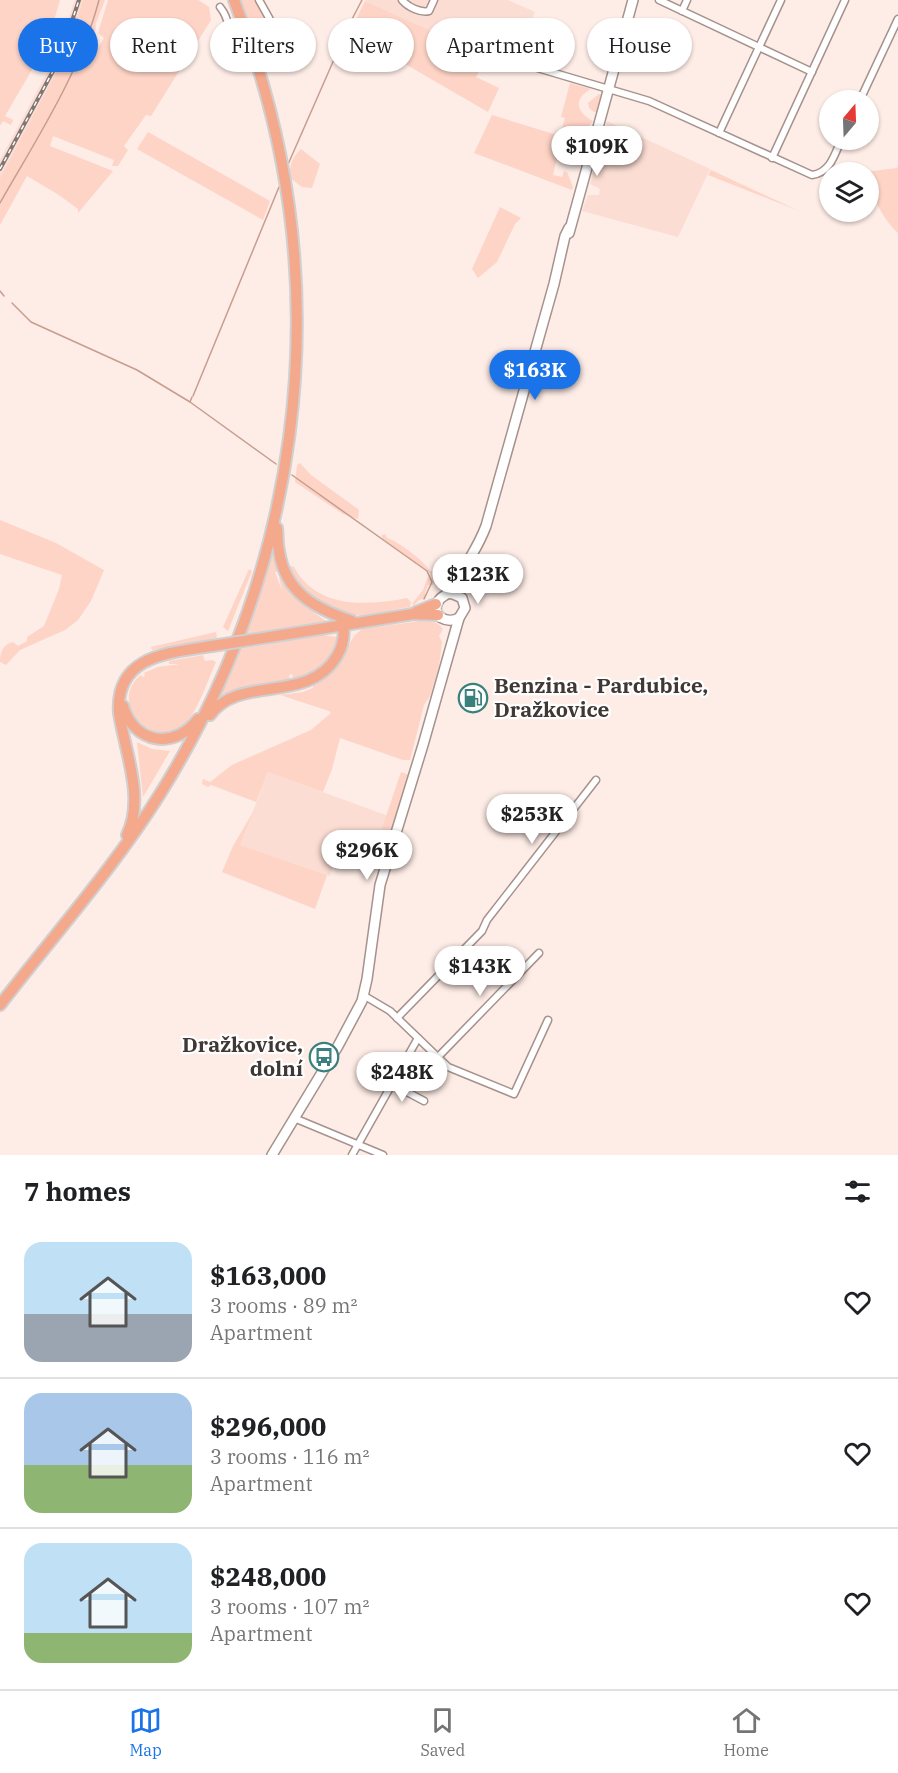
<!DOCTYPE html>
<html lang="en">
<head>
<meta charset="utf-8">
<style>
  :root { --surface:#fff; --page:#f2f2f2; --text:#202124; --muted:#757577; --line:#e0e0e0; --accent:#1a73e8 }
  body { margin:0; font-family:"IBM Plex Serif",serif; background:var(--page); color:var(--text); height:100vh; display:flex; flex-direction:column; font-size:22px; white-space:nowrap }
  * { box-sizing:border-box; margin:0 }
  p { font-size:20px; color:var(--muted) }
  .icon { flex:none; width:33px; height:33px; fill:none; stroke:currentColor; stroke-width:2; stroke-linecap:round; stroke-linejoin:round }
  .map { position:relative; height:1155px; overflow:hidden }
  .drawer { display:flex; flex-direction:column; background:var(--surface); flex:1 }
  .drawer>* { flex:none }
  .hud { position:absolute; left:18px; top:18px; width:862px; height:54px; display:flex; gap:12px }
  .needle { width:39px; rotate:19deg }
  .buttons { position:absolute; left:819px; top:90px; display:grid; gap:12px }
  .buttons a { display:grid; place-items:center; width:60px; height:60px; border-radius:50%; background:var(--surface); box-shadow:0 2px 4px #0004; font-size:30px }
  .price { position:absolute; translate:-50% -51px; padding:0 14px; border-radius:21px; background:#fff; color:#222; font-size:20px; line-height:39px; filter:drop-shadow(0 2px 3px #0008) }
  .price::after { content:''; position:absolute; left:50%; top:36px; width:18px; height:14px; margin-left:-9px; background:inherit; clip-path:polygon(0 0,100% 0,50% 100%) }
  .price.on { background:var(--accent); color:#fff }
  ul { padding:0; list-style:none }
  li { display:flex; align-items:center; gap:18px; height:150px; padding:0 24px }
  li+li { border-top:2px solid var(--line) }
  li span { display:grid; place-items:center; flex:none; width:168px; height:120px; border-radius:18px; color:#555 }
  li>.icon { margin-inline-start:auto }
  span .icon { width:72px; height:72px; fill:#fffc; stroke-width:1 }
  li b { font-size:26px }
  h2 { display:flex; justify-content:space-between; align-items:center; height:72px; padding:0 24px; font-size:26px }
  .pill { padding:0 21px; border-radius:27px; background:var(--surface); box-shadow:0 2px 4px #0004; font-size:21px; line-height:54px }
  .pill.on { background:var(--accent); color:#fff }
  .menu { display:flex; justify-content:space-around; align-items:center; height:84px; border-top:2px solid var(--line); background:var(--surface); font-size:16px; color:var(--muted) }
  .menu a { display:grid; justify-items:center; gap:3px }
  .menu .on { color:var(--accent) }
  .map>svg:first-child { display:block }
  .built { fill:#fbddd3 }
  .green { fill:#fdd4c6 }
  .lines { fill:none; stroke-linecap:round; stroke-linejoin:round }
  .stream { stroke:#c79d8f; stroke-width:1.5 }
  .street-casing { stroke:#a6928c; stroke-width:9 }
  .secondary-casing { stroke:#a6928c; stroke-width:12 }
  .primary-casing { stroke:#d1cfcf; stroke-width:14 }
  .street { stroke:#fff; stroke-width:6 }
  .secondary { stroke:#fff; stroke-width:9 }
  .primary { stroke:#f4a88c; stroke-width:10 }
  .rail-casing { stroke:#827672; stroke-width:4 }
  .rail { stroke:#fff; stroke-width:1.5; stroke-dasharray:4.5; stroke-linecap:butt }
  .primary-bridge-casing { stroke:#d1cfcf; stroke-width:14; stroke-linecap:butt }
  .primary-bridge { stroke:#f4a88c; stroke-width:10 }
  .labels { text-anchor:middle; stroke-width:4.5; stroke-linejoin:round; paint-order:stroke }
  .poi-label { font-size:21px; font-weight:bold; fill:#403835; stroke:#fff; text-anchor:start }
</style>
</head>
<body>
<div class="map">
<svg width="898" height="1155" viewBox="0 0 898 1155">
  <rect width="100%" height="100%" fill="#feece6"/>
  <!-- built -->
  <g class="built">
    <polygon points="75,0 83,0 62,61 0,178 0,160 55,58"/>
    <polygon points="366,0 508,0 535,12 509,66 365,1"/>
    <polygon points="607,121 710,169 678,237 582,211 588,195 599,195 600,189 590,184"/>
    <polygon points="268,772 391,817 381,851 382,855 378,871 336,857 330,876 240,845"/>
  </g>
  <!-- green -->
  <g class="green">
    <polygon points="0,0 60,0 47,44 5,116 13,120 11,125 3,121 0,126"/>
    <polygon points="83,0 105,0 96,23 93,56 104,38 98,33 108,0 198,0 209,7 211,20 151,116 146,115 124,146 128,150 118,166 112,166 114,160 53,136 50,146 113,171 78,213 78,209 59,195 27,176 0,225 0,178 62,61"/>
    <path d="M240,0H255C267,19 289,39 258,49Z"/>
    <polygon points="365,1 487,56 476,77 499,88 488,112 350,32"/>
    <path d="M230,17L244,54C226,50 232,31 230,17Z"/>
    <path d="M570,83L591,89C573,99 576,112 593,121L579,139L575,136C560,152 558,153 553,175L562,177L564,171L567,172L573,187L572,190L474,153L492,115L560,136L565,118L561,117Z"/>
    <polygon points="599,94 601,95 596,112 594,112 589,108 588,103"/>
    <polygon points="148,132 270,201 263,220 137,149"/>
    <path d="M301,149L320,164L312,188L302,187L290,178C289,165 292,158 301,149Z"/>
    <path d="M898,166V233C883,219 868,192 868,172H865L897,168Z"/>
    <polygon points="711,170 797,210 802,212 708,175"/>
    <polygon points="500,207 521,218 515,224 497,262 478,278 472,269"/>
    <polygon points="300,463 311,475 359,510 358,519 343,514 295,482 297,465"/>
    <path d="M0,520L56,543L104,570L91,601L78,620L65,630L20,650L6,665L0,662C0,653 3,644 13,642L18,646L27,641V637L44,626L59,589L62,575L0,554Z"/>
    <path d="M385,534L387,538C399,542 423,560 430,571H434L438,575V579L433,585H428L425,593L426,598L419,600L414,605L412,604L423,590L428,577L432,578L430,573L382,538V535Z"/>
    <polygon points="273,549 279,571 275,572 282,591 279,577 300,603 326,621 245,634 260,593"/>
    <path d="M288,565L294,567C316,609 367,606 407,598L411,602L410,607C392,609 378,614 360,615C333,617 295,592 288,565Z"/>
    <polygon points="249,569 252,571 228,631 223,627"/>
    <path d="M420,621C431,623 435,619 443,629L439,636L442,642L439,666L430,696L424,705L410,760H403L340,738L332,769L323,792L268,772L256,802L211,785L208,787L202,784L203,779L210,782L232,765L311,730L331,713L329,711L280,695L303,692L313,688V684C326,679 337,669 343,657C350,646 350,636 363,629Z"/>
    <polygon points="216,632 217,638 152,650 151,647"/>
    <path d="M324,635L337,637C338,660 314,674 294,680L292,674L289,675L290,681L245,689L220,696L240,649Z"/>
    <path d="M203,655L205,661L212,660L216,662C208,679 198,712 184,724C152,752 107,701 141,675L143,677L145,675L144,673L158,667L180,664H169V661Z"/>
    <polygon points="137,742 152,749 170,751 143,797"/>
    <polygon points="401,772 409,775 388,840 381,844 371,840 372,837 380,834"/>
    <polygon points="253,812 240,845 327,875 315,909 222,872 233,846"/>
    <polygon points="344,837 380,851 382,855 380,863 324,844 326,839 342,844"/>
  </g>
  <g class="lines">
    <!-- stream -->
    <g class="stream">
      <polyline points="286,169 350,23 362,0"/>
      <path d="M0,203C37,138 80,73 99,0"/>
      <polyline points="0,291 4,296"/>
      <polyline points="12,303 31,322 137,370 190,402"/>
      <polyline points="193,396 279,187"/>
      <polyline points="192,397 190,402 276,464"/>
      <polyline points="292,475 427,571 432,582 424,599"/>
    </g>
    <!-- street casing -->
    <g class="street-casing">
      <g id="street">
        <path d="M402,0C408,7 420,13 429,11L434,0"/>
        <polyline points="659,0 812,72"/>
        <path d="M220,7C224,12 227,18 228,25C231,41 223,58 248,56"/>
        <polyline points="682,11 687,0"/>
        <polyline points="259,53 274,46 278,34 259,0"/>
        <path d="M500,53L514,61L649,101L812,175C830,173 835,154 841,140"/>
        <polyline points="860,100 898,19"/>
        <polyline points="719,133 781,0"/>
        <polyline points="772,158 845,0"/>
        <polyline points="363,995 390,1011 448,1067 514,1094 548,1020"/>
        <polyline points="397,1018 482,931 487,920 596,780"/>
        <polyline points="438,1057 539,953"/>
        <polyline points="392,1084 424,1101"/>
        <polyline points="294,1118 383,1155"/>
        <polyline points="352,1155 418,1038"/>
      </g>
    </g>
    <!-- secondary casing -->
    <g class="secondary-casing">
      <g id="secondary">
        <polyline points="569,233 633,0"/>
        <path d="M459,618C448,624 430,617 438,602C440,597 445,596 448,593C450,590 451,587 453,584C465,566 478,547 486,526L554,284L565,236L569,228"/>
        <polyline points="272,1155 338,1046 362,1001 367,979 380,885 423,745 459,618 465,608 462,598 453,594 448,593"/>
      </g>
    </g>
    <!-- primary casing -->
    <g class="primary-casing">
      <g id="primary">
        <polyline points="234,0 252,49"/>
        <path d="M277,528C278,535 277,543 279,551C285,593 316,609 352,621"/>
        <polyline points="416,612 436,604"/>
        <polyline points="276,636 413,614 438,615"/>
        <path d="M123,706C134,744 175,750 198,719"/>
        <path d="M210,715C239,674 308,705 337,656C343,646 345,636 343,624"/>
        <path d="M127,835C145,798 125,752 119,713C115,655 169,653 212,646"/>
        <path d="M0,1005C54,935 113,869 160,794C298,573 335,307 255,58"/>
      </g>
    </g>
    <!-- street -->
    <use href="#street" class="street"/>
    <!-- secondary -->
    <use href="#secondary" class="secondary"/>
    <!-- primary -->
    <use href="#primary" class="primary"/>
    <!-- rail casing -->
    <g class="rail-casing">
      <polyline id="rail" points="0,169 59,60 79,0"/>
    </g>
    <!-- rail -->
    <use href="#rail" class="rail"/>
    <!-- primary-bridge casing -->
    <g class="primary-bridge-casing">
      <g id="primary-bridge">
        <polyline points="252,49 255,58"/>
        <polyline points="212,646 276,636"/>
      </g>
    </g>
    <!-- primary-bridge -->
    <use href="#primary-bridge" class="primary-bridge"/>
  </g>
  <!-- icons -->
  <defs>
    <g id="fuel-ring" transform="scale(1.5)"><circle r="9.5" fill="#fff" stroke="#3a817d" stroke-width="1.5"/><path d="M-5.5-6h7V0h2V4h1.3V-2.5L3-4.5l.8-.8L6-3V5H2.5V1h-1V6h-7ZM-4.2-4.7v3.2H.2V-4.7Z" fill="#3a817d"/></g>
    <g id="bus-ring" transform="scale(1.5)"><circle r="9.5" fill="#fff" stroke="#3a817d" stroke-width="1.5"/><path d="M-5-6H5V4H4V6H2V4H-2V6H-4V4H-5ZM-3.5-4V0h7V-4ZM-3.5 1.2v1.5H-2V1.2ZM2 1.2v1.5H3.5V1.2Z" fill="#3a817d"/></g>
  </defs>
  <g fill-rule="evenodd">
    <use href="#fuel-ring" x="473" y="698"/>
    <use href="#bus-ring" x="324" y="1057"/>
  </g>
  <g class="labels">
    <!-- poi labels -->
    <g class="poi-label">
      <text x="494" y="693">Benzina - Pardubice,<tspan x="494" dy="24">Dražkovice</tspan></text>
      <text x="303" y="1052" text-anchor="end">Dražkovice,<tspan x="303" dy="24">dolní</tspan></text>
    </g>
  </g>
</svg>
<div class="buttons">
<a><svg class="needle" viewBox="-14 -14 28 28"><path d="M0-13l5 13h-10z" fill="#e53935"/><path d="M0 13l5-13h-10z" fill="#757577"/></svg></a>
<a><svg class="icon" aria-label="layers" viewBox="0 0 24 24"><path d="M12 4l9 5-9 5-9-5zM3 14l9 5 9-5"/></svg></a>
</div>
<b class="price" style="left:597px;top:177px">$109K</b>
<b class="price on" style="left:535px;top:401px">$163K</b>
<b class="price" style="left:478px;top:605px">$123K</b>
<b class="price" style="left:532px;top:845px">$253K</b>
<b class="price" style="left:367px;top:881px">$296K</b>
<b class="price" style="left:480px;top:997px">$143K</b>
<b class="price" style="left:402px;top:1103px">$248K</b>
<div class="hud">
<a class="pill on">Buy</a>
<a class="pill">Rent</a>
<a class="pill">Filters</a>
<a class="pill">New</a>
<a class="pill">Apartment</a>
<a class="pill">House</a>
</div>
</div>
<section class="drawer">
<h2>7 homes<svg class="icon" aria-label="filters" viewBox="0 0 24 24"><path d="M4 7h16M4 17h16"/><circle cx="9" cy="7" r="2"/><circle cx="15" cy="17" r="2"/></svg></h2>
<ul>
<li><span style="background:linear-gradient(#bfe0f5 60%,#9aa5b1 0)"><svg class="icon" aria-label="home" viewBox="0 0 24 24"><path d="M3 11l9-7 9 7M6 9v11h12V9"/></svg></span><div><b>$163,000</b><p>3 rooms · 89 m²</p><p>Apartment</p></div><svg class="icon" aria-label="heart" viewBox="0 0 24 24"><path d="M12 20l-8-8c-3-5 5-10 8-4 3-6 11-1 8 4z"/></svg></li>
<li><span style="background:linear-gradient(#a9c7e8 60%,#8fb573 0)"><svg class="icon" aria-label="home" viewBox="0 0 24 24"><path d="M3 11l9-7 9 7M6 9v11h12V9"/></svg></span><div><b>$296,000</b><p>3 rooms · 116 m²</p><p>Apartment</p></div><svg class="icon" aria-label="heart" viewBox="0 0 24 24"><path d="M12 20l-8-8c-3-5 5-10 8-4 3-6 11-1 8 4z"/></svg></li>
<li><span style="background:linear-gradient(#bfe0f5 75%,#8fb573 0)"><svg class="icon" aria-label="home" viewBox="0 0 24 24"><path d="M3 11l9-7 9 7M6 9v11h12V9"/></svg></span><div><b>$248,000</b><p>3 rooms · 107 m²</p><p>Apartment</p></div><svg class="icon" aria-label="heart" viewBox="0 0 24 24"><path d="M12 20l-8-8c-3-5 5-10 8-4 3-6 11-1 8 4z"/></svg></li>
</ul>
</section>
<nav class="menu">
<a class="on"><svg class="icon" aria-label="map" viewBox="0 0 24 24"><path d="M3 6l6-2 6 2 6-2v14l-6 2-6-2-6 2zM9 4v14M15 6v14"/></svg>Map</a>
<a><svg class="icon" aria-label="saved" viewBox="0 0 24 24"><path d="M7 4h10v16l-5-4-5 4z"/></svg>Saved</a>
<a><svg class="icon" aria-label="home" viewBox="0 0 24 24"><path d="M3 11l9-7 9 7M6 9v11h12V9"/></svg>Home</a>
</nav>
</body>
</html>
